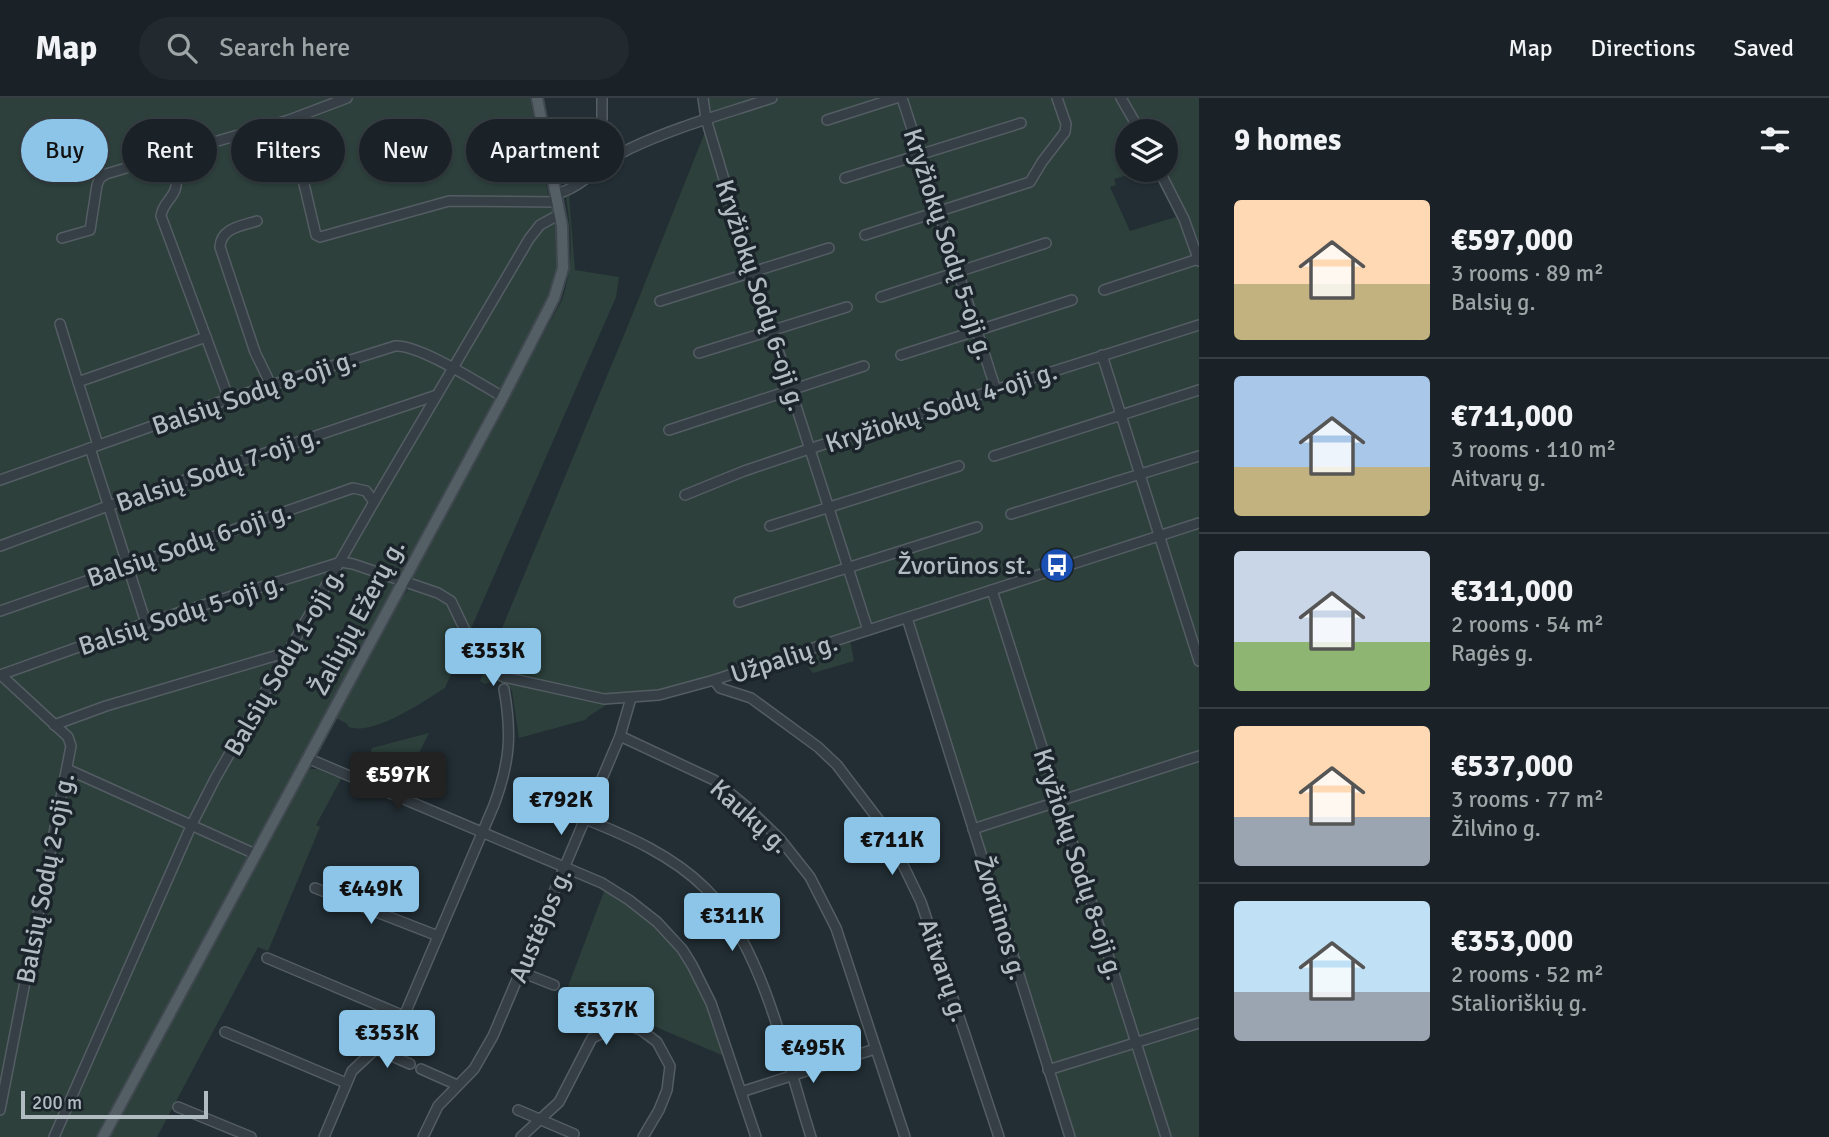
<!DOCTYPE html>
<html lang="en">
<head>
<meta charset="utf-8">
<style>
  :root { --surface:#1a2227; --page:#232a2f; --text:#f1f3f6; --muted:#9fa4a7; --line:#383f44; --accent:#8dc5e9 }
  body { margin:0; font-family:Signika,sans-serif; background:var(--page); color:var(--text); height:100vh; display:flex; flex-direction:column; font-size:26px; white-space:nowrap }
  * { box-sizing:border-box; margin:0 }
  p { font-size:23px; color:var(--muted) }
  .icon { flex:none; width:38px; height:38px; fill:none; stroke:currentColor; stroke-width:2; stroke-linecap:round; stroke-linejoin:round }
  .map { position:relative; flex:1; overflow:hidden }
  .details { display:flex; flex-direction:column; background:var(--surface); width:630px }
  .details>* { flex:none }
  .guide { position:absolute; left:21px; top:21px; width:665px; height:63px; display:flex; gap:14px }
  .fabs { position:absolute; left:1115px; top:21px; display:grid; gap:14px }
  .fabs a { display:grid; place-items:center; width:63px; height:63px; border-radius:50%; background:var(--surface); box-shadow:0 2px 5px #0004,0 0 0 2px var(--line); font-size:35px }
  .scale { position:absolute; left:21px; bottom:18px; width:187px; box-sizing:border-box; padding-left:7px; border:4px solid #b0bbc2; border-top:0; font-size:19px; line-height:24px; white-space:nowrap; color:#b0bbc2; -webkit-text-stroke:5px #1b242a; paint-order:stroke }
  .price { position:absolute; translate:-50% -60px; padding:0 16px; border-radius:7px; background:var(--accent); color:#111; font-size:23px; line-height:46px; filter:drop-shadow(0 2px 4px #0008) }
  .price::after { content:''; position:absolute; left:50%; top:42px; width:21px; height:16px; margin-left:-10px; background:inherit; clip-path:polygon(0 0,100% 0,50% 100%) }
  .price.active { background:#222; color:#fff }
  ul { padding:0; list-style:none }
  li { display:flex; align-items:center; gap:21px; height:175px; padding:0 35px }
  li+li { border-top:2px solid var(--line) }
  li span { display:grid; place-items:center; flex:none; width:196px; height:140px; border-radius:7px; color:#555 }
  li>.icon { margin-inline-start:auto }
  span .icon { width:84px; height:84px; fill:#fffc; stroke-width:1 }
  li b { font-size:30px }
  h2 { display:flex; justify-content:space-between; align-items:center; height:84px; padding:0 35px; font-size:30px }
  .chip { padding:0 24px; border-radius:32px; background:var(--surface); box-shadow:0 2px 5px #0004,0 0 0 2px var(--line); font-size:24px; line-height:63px }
  .chip.active { background:var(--accent); color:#111 }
  header { display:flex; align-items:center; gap:42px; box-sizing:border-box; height:98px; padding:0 35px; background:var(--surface); border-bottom:2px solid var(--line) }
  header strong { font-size:33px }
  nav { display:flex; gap:38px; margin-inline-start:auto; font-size:24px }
  .search { width:490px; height:63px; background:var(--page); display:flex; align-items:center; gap:18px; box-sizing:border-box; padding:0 24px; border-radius:38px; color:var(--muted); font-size:26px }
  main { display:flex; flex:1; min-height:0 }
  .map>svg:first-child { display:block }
  .green { fill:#2d403b; fill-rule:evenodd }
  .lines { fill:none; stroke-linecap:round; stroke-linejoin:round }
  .minor-casing { stroke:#535d63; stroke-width:12 }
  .major-casing { stroke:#3f484f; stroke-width:14 }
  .minor { stroke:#363f45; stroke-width:9 }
  .major { stroke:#545f65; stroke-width:10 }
  .labels { text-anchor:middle; stroke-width:7; stroke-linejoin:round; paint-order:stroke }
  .street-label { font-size:26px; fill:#b0bbc2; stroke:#1b242a }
  .poi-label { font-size:26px; fill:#b0bbc2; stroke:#1b242a; text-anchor:end }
</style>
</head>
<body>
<header>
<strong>Map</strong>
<div class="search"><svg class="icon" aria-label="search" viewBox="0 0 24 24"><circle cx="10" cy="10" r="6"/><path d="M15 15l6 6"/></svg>Search here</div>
<nav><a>Map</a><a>Directions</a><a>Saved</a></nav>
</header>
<main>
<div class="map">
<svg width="1199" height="1039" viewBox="0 0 1199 1039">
  <rect width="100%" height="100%" fill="#222e34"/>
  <!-- green -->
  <g class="green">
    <path d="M0,0H530L549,102C566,129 559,158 556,188L100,1039H0Z"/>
    <path d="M699,0H1199V1039H1073L903,518L719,577L666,590L667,599L638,604L608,605C601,612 592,614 585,622L519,640L512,593L508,586L495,583L485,586L480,583L629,225L705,34ZM1127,33H1166V72H1152L1176,119L1130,133L1110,89L1116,87L1114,81L1147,72H1127Z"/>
    <path d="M569,97L575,172L619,179L616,199L445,590C424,603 374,638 349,629L346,625L336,620L402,498L406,495L412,485L410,480L562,202C574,167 572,136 566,100Z"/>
    <polygon points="850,542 854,563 813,575 800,559"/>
    <polygon points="429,635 400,693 363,677 372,650"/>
    <polygon points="311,671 317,671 341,681 316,727 320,729 268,853 258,849 157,1039 108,1039 307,673"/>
    <path d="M605,791C645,815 681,849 701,892C711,913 716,937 724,958L567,891Z"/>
  </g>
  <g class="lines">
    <!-- minor casing -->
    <g class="minor-casing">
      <g id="minor">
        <polyline points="602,0 602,32 612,60"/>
        <polyline points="703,0 706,21 734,115 868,532"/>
        <polyline points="902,0 996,292"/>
        <polyline points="1121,0 1140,33"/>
        <polyline points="289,22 316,137 320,139 449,103 558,104"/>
        <polyline points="827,22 896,0"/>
        <polyline points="1159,72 1184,121 1199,163"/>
        <polyline points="845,80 1021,25"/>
        <path d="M556,96C581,90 605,63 629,51C675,29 724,16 772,0"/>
        <path d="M257,123C241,128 221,130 220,149L255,254L271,287"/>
        <polyline points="865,137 1030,84 1042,64 1065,34 1066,26 1057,0"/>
        <polyline points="62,140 90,132 97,87 100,80 106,76 170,57"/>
        <polyline points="1104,192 1198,161"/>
        <polyline points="881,199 1046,145"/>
        <polyline points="660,203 829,150"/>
        <polyline points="60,226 78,284"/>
        <polyline points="699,255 847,209"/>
        <polyline points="901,257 1072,202"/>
        <polyline points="1102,257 1199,563"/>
        <path d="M229,301L161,118C162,107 171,102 175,92C179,81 173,67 170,57L289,22L347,0"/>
        <polyline points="669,332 864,268"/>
        <polyline points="98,347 78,284 206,239"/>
        <polyline points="90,350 146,525"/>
        <polyline points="994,358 1199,292"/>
        <path d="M0,382L237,298L395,248C419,246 480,286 503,299"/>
        <polyline points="685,397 744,373 809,351 1199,227"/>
        <polyline points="1011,416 1199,358"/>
        <polyline points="770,428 959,368"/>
        <polyline points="0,448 108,408 437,297"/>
        <polyline points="992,492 1166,1039"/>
        <polyline points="739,504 977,429"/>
        <polyline points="0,513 353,390 366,393 374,404"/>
        <polyline points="907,520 1070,1039"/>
        <polyline points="0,577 146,525 341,464 353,466 438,495 451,503 474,551 488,570 504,579 604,601 659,597 714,582 1199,425"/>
        <polyline points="714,582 720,590 751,600 818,649 837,667 878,721 894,748 921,804 999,1039"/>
        <polyline points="54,627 106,608 288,554"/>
        <polyline points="620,638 714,682 748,710 780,741 810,779 836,830 905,1039"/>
        <polyline points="307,660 602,785 629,802 657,824 682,851 692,867 711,905 756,1039"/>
        <polyline points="67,671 255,756"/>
        <path d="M585,721C628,738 673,758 705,790C762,846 787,964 811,1039"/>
        <polyline points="973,731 1199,658"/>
        <polyline points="315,790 438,838"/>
        <polyline points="267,860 404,918"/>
        <polyline points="521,874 554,887"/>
        <polyline points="225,934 346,985"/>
        <polyline points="376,951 410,966"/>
        <polyline points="421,971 457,987"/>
        <polyline points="1048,972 1199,925"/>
        <polyline points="741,994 875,951"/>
        <polyline points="178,1009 251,1039"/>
        <polyline points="0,1012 71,648 68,639 1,577"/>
        <polyline points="518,1012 574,1036"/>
        <polyline points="54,1039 192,726 215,681 374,404 529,141 540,127 560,116"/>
        <path d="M324,1039L352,973L397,931L404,918L494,707C510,664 512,636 504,591"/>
        <polyline points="423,1039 438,1008 474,971 493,938 620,638 631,600"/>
        <polyline points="521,1039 559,1004 592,940 618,928 628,927 641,932 657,944 670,968 667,992 659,1012 643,1039"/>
      </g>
    </g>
    <!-- major casing -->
    <g class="major-casing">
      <polyline id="major" points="103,1039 503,299 554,200 563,170 562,128 537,0"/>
    </g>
    <!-- minor -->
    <use href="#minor" class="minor"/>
    <!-- major -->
    <use href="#major" class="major"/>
  </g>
  <!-- icons -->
  <defs>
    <g id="bus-disc" transform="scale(1.75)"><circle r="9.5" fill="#1a4fb4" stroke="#1b242a"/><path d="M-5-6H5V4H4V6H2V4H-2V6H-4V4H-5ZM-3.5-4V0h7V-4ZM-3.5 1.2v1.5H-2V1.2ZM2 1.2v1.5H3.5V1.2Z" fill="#fff"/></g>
  </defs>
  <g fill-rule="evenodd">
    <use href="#bus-disc" x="1057" y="467"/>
  </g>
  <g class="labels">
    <!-- street labels -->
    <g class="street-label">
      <text transform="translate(949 146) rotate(72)" y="9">Kryžiokų Sodų 5-oji g.</text>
      <text transform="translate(761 197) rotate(72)" y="9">Kryžiokų Sodų 6-oji g.</text>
      <text transform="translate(254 294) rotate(-19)" y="9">Balsių Sodų 8-oji g.</text>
      <text transform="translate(941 309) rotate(-18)" y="9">Kryžiokų Sodų 4-oji g.</text>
      <text transform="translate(218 371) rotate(-19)" y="9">Balsių Sodų 7-oji g.</text>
      <text transform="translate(189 446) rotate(-19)" y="9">Balsių Sodų 6-oji g.</text>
      <text transform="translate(181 516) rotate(-18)" y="9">Balsių Sodų 5-oji g.</text>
      <text transform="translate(357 519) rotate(-62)" y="9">Žaliųjų Ežerų g.</text>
      <text transform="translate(784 560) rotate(-18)" y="9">Užpalių g.</text>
      <text transform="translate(284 563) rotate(-60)" y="9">Balsių Sodų 1-oji g.</text>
      <text transform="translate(750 718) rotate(42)" y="9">Kaukų g.</text>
      <text transform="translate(1079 766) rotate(72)" y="9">Kryžiokų Sodų 8-oji g.</text>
      <text transform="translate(45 780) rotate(-79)" y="9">Balsių Sodų 2-oji g.</text>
      <text transform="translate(1001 820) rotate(73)" y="9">Žvorūnos g.</text>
      <text transform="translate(540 827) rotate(-67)" y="9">Austėjos g.</text>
      <text transform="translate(944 872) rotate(71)" y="9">Aitvarų g.</text>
    </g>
    <!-- poi labels -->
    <g class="poi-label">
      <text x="1032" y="476">Žvorūnos st.</text>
    </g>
  </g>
</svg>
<div class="fabs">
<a><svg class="icon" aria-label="layers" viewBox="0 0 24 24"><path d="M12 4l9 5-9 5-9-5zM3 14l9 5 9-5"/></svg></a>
</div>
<div class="scale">200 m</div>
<b class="price" style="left:493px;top:590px">€353K</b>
<b class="price active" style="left:398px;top:714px">€597K</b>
<b class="price" style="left:561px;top:739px">€792K</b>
<b class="price" style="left:892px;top:779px">€711K</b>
<b class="price" style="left:371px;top:828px">€449K</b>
<b class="price" style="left:732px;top:855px">€311K</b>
<b class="price" style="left:606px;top:949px">€537K</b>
<b class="price" style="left:387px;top:972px">€353K</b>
<b class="price" style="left:813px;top:987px">€495K</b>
<div class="guide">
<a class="chip active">Buy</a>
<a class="chip">Rent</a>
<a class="chip">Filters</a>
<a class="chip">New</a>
<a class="chip">Apartment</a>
</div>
</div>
<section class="details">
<h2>9 homes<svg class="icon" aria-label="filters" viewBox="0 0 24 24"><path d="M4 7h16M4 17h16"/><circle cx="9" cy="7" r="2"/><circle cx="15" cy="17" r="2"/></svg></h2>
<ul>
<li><span style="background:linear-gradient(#ffd9b3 60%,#c2b280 0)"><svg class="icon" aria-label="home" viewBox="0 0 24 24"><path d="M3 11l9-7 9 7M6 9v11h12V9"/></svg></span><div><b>€597,000</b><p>3 rooms · 89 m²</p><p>Balsių g.</p></div></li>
<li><span style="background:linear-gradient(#a9c7e8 65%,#c2b280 0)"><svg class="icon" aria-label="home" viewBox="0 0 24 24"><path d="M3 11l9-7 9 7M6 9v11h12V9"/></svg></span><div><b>€711,000</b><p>3 rooms · 110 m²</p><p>Aitvarų g.</p></div></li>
<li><span style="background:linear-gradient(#c9d6e8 65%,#8fb573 0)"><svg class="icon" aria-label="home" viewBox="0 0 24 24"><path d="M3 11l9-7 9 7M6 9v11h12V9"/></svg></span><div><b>€311,000</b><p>2 rooms · 54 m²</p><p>Ragės g.</p></div></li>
<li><span style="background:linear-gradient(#ffd9b3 65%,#9aa5b1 0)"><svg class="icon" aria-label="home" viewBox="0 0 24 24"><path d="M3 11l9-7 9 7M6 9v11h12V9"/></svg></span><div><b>€537,000</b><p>3 rooms · 77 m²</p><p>Žilvino g.</p></div></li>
<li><span style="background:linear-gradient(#bfe0f5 65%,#9aa5b1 0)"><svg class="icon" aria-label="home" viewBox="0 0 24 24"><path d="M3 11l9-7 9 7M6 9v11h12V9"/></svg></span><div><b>€353,000</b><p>2 rooms · 52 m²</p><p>Stalioriškių g.</p></div></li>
</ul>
</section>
</main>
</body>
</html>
